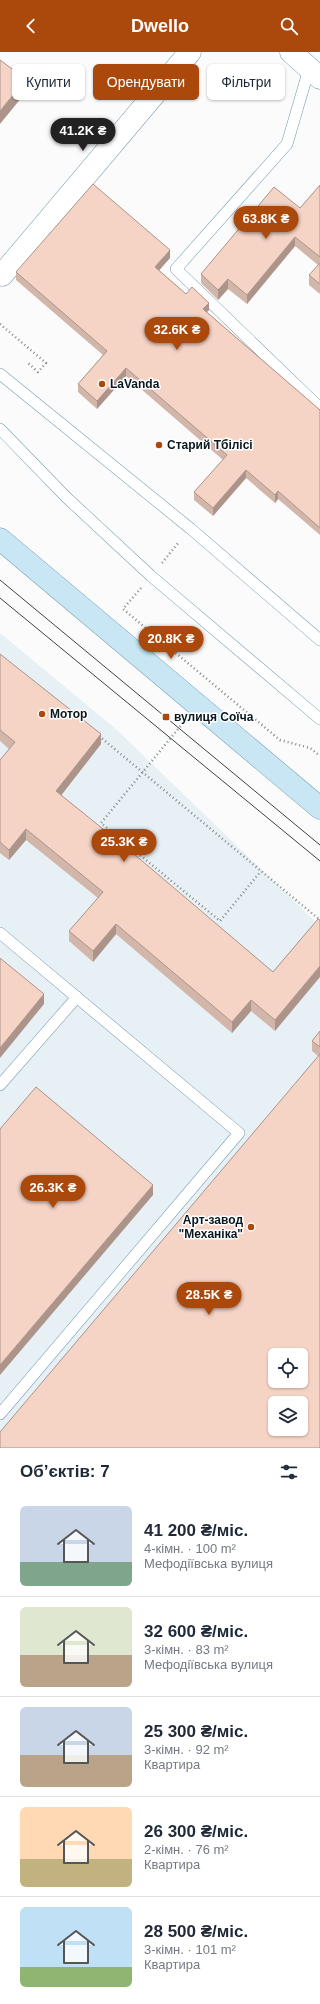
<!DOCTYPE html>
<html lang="uk">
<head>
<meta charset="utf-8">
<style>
  :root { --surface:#fff; --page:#f6f6f7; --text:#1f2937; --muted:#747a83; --line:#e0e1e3; --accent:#ab490d }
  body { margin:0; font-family:Arial,sans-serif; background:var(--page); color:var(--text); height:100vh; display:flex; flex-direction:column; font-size:15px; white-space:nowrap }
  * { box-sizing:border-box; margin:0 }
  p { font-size:13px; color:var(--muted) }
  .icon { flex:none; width:22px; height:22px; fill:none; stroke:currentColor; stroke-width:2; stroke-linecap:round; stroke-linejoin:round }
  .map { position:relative; height:1396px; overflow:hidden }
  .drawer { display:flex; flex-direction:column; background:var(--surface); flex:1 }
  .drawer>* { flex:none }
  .hud { position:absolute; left:12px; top:12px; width:296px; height:36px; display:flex; gap:8px }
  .buttons { position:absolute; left:268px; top:1296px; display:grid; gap:8px }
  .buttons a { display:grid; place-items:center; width:40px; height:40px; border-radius:6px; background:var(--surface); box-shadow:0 1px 3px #0004; font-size:20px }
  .price { position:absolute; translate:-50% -34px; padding:0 9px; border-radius:14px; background:var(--accent); color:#fff; font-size:13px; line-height:26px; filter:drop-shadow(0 1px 2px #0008) }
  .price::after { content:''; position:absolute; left:50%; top:24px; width:12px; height:9px; margin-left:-6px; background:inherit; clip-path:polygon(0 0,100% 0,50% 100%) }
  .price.on { background:#222; color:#fff }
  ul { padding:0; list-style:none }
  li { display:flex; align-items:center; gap:12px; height:100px; padding:0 20px }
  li+li { border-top:1px solid var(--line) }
  li span { display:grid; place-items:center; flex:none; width:112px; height:80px; border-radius:6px; color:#555 }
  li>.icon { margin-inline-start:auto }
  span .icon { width:48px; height:48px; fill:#fffc; stroke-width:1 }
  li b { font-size:17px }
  h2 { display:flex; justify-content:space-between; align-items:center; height:48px; padding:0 20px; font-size:17px }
  .pill { padding:0 14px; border-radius:6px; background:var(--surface); box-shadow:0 1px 3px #0004; font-size:14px; line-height:36px }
  .pill.on { background:var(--accent); color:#fff }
  header { display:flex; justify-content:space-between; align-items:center; height:52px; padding:0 20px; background:var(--accent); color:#fff; font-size:18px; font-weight:800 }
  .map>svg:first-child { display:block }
  .built { fill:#e6f0f5; fill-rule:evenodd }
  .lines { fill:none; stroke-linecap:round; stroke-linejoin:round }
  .lane-casing { stroke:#779aad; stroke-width:12 }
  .street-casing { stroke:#779aad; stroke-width:23 }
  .secondary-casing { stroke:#779aad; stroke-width:23 }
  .path { stroke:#81888b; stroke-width:2.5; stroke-dasharray:1 3; stroke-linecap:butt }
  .lane { stroke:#fff; stroke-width:11 }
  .street { stroke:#fff; stroke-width:22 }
  .secondary { stroke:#c8e6f4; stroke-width:22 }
  .tram { stroke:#384449; stroke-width:1 }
  .wall { fill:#d3b6aa }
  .shaded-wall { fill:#ac948b }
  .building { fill:#f5d4c6; stroke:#ac948b; fill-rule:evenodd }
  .poi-dot { fill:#ab490d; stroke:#fff; stroke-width:1.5 }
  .labels { text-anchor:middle; stroke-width:3; stroke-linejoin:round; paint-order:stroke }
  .poi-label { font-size:12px; font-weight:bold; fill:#09171e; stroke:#fff; text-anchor:start }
</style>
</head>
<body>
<header><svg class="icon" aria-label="back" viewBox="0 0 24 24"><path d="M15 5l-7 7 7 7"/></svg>Dwello<svg class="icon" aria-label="search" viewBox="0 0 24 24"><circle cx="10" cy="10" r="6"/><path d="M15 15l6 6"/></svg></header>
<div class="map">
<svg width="320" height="1396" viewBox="0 0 320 1396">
  <rect width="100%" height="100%" fill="#fbfbfb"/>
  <!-- built -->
  <path class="built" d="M0,581L117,678L320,874V1396H0ZM275,1303H301V1329H275ZM275,1351H301V1377H275Z"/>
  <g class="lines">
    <!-- lane casing -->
    <g class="lane-casing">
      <g id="lane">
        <polyline points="309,17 287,92 176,217 320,356"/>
        <polyline points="0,322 191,477 320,588"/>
        <polyline points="0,377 66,445 151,524 320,667"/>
        <polyline points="0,881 239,1081 0,1362"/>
        <polyline points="0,1033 77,945"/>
      </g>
    </g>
    <!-- street casing -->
    <g class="street-casing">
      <g id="street">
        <polyline points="291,0 320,26"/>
        <polyline points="2,223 190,0"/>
      </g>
    </g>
    <!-- secondary casing -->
    <g class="secondary-casing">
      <polyline id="secondary" points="0,487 320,756"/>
    </g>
    <!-- path -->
    <g class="path">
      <polyline points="0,272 46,311 38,320 28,311"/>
      <polyline points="162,511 179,490"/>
      <polyline points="141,536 123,557 280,688 310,696 320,704"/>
      <polyline points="183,671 101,771 220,869 261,819"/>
      <polyline points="99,684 320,868"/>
    </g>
    <!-- lane -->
    <use href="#lane" class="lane"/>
    <!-- street -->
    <use href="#street" class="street"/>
    <!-- secondary -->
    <use href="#secondary" class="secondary"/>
    <!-- tram -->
    <g class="tram">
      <polyline points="0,528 320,793"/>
      <polyline points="0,546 320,809"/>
    </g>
  </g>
  <!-- wall -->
  <g class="wall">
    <polygon points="320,133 320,242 309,233 309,223 318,213 295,194 247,252 228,237 218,248 201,231 201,222 300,156"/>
    <polygon points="170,206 159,218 186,242 209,258 207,260 320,358 320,483 278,447 275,451 246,426 213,464 194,448 194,440 223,408 126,324 97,357 78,340 78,332 103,303 16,228 16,220"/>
    <polygon points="0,602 101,692 61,743 273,920 318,867 275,979 251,959 232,981 116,882 93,910 69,889 69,879 98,846 26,788 9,808 0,801 0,708 9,697 0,689"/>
    <polygon points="320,979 320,1396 318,1004 312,999 312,989"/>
  </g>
  <!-- shaded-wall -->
  <g class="shaded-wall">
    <polygon points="26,27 26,40 0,72 0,59"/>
    <polygon points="295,185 295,194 247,252 247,243"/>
    <polygon points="170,198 170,206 155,223 155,215"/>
    <polygon points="228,227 228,237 218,248 218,238"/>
    <polygon points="209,251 209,258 203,264 203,257"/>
    <polygon points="126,316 126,324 97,357 97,349"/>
    <polygon points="246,418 246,426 213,464 213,456"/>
    <polygon points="278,439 278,447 275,451 275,443"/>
    <polygon points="101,682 101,692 56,750 56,739"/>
    <polygon points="26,777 26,788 9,808 9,798"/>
    <polygon points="116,872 116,882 93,910 93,899"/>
    <polygon points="320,914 320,925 275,979 275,968"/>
    <polygon points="44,942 44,952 0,1006 0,996"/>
    <polygon points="251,948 251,959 232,981 232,970"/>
    <polygon points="153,1133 153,1143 0,1323 0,1313"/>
  </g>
  <!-- building -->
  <g class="building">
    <polygon points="0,8 26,27 0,59"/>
    <polygon points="93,132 170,198 155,215 186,242 192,235 209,251 203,257 320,358 320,476 278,439 275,443 246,418 213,456 194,440 227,403 126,316 97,349 78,332 107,299 16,220"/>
    <polygon points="320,133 320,205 295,185 247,243 228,227 218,238 201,222 274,135 300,156"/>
    <polygon points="320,211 320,232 309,223"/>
    <polygon points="0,602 101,682 56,739 134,802 273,920 318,867 320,868 320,914 275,968 251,948 232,970 116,872 93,899 69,879 103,840 26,777 9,798 0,790 0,708 15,690 0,678"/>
    <polygon points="0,906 44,942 0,996"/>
    <polygon points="320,979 320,995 312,989"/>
    <path d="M320,1002V1396H0V1380ZM275,1303H301V1329H275ZM275,1351H301V1377H275Z"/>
    <polygon points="36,1035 153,1133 0,1313 0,1077"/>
  </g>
  <!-- markers -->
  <g class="poi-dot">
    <circle cx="102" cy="332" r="4"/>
    <circle cx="159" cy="393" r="4"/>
    <circle cx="42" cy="662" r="4"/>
    <rect x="162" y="661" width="8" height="8" rx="2"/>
    <circle cx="251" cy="1175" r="4"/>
  </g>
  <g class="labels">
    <!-- poi labels -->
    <g class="poi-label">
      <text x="110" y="336">LaVanda</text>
      <text x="167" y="397">Старий Тбілісі</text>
      <text x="50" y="666">Мотор</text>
      <text x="174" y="669">вулиця Соїча</text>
      <text x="243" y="1172" text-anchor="end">Арт-завод<tspan x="243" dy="14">"Механіка"</tspan></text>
    </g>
  </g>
</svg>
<div class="buttons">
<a><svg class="icon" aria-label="locate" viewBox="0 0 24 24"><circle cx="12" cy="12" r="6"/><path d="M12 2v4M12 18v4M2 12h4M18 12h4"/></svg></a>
<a><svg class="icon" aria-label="layers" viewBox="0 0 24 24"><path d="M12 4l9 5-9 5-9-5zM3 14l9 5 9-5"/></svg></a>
</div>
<b class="price on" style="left:83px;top:100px">41.2K ₴</b>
<b class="price" style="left:266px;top:188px">63.8K ₴</b>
<b class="price" style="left:177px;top:299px">32.6K ₴</b>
<b class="price" style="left:171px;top:608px">20.8K ₴</b>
<b class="price" style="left:124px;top:811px">25.3K ₴</b>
<b class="price" style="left:53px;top:1157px">26.3K ₴</b>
<b class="price" style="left:209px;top:1264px">28.5K ₴</b>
<div class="hud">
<a class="pill">Купити</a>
<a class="pill on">Орендувати</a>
<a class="pill">Фільтри</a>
</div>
</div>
<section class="drawer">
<h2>Об’єктів: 7<svg class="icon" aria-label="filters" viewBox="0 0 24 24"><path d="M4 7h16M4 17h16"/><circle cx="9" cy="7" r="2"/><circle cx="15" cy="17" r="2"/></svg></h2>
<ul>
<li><span style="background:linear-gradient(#c9d6e8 70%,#7fa58c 0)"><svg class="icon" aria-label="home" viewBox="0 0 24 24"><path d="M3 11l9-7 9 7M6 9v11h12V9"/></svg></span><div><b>41 200 ₴/міс.</b><p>4-кімн. · 100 m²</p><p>Мефодіївська вулиця</p></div></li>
<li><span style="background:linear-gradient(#dfe7d0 60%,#b9a48a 0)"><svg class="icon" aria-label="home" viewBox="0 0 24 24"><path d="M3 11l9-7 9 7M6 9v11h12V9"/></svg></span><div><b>32 600 ₴/міс.</b><p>3-кімн. · 83 m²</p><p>Мефодіївська вулиця</p></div></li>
<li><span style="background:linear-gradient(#c9d6e8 60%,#b9a48a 0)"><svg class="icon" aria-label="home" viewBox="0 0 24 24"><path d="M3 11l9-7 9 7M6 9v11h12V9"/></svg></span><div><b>25 300 ₴/міс.</b><p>3-кімн. · 92 m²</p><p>Квартира</p></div></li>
<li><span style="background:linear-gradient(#ffd9b3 65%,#c2b280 0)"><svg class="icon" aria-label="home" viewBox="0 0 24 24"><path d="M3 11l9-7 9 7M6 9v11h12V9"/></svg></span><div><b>26 300 ₴/міс.</b><p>2-кімн. · 76 m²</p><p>Квартира</p></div></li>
<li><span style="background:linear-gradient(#bfe0f5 75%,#8fb573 0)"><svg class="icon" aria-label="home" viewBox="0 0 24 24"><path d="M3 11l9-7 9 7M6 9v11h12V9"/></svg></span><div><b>28 500 ₴/міс.</b><p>3-кімн. · 101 m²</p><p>Квартира</p></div></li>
</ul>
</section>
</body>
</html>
